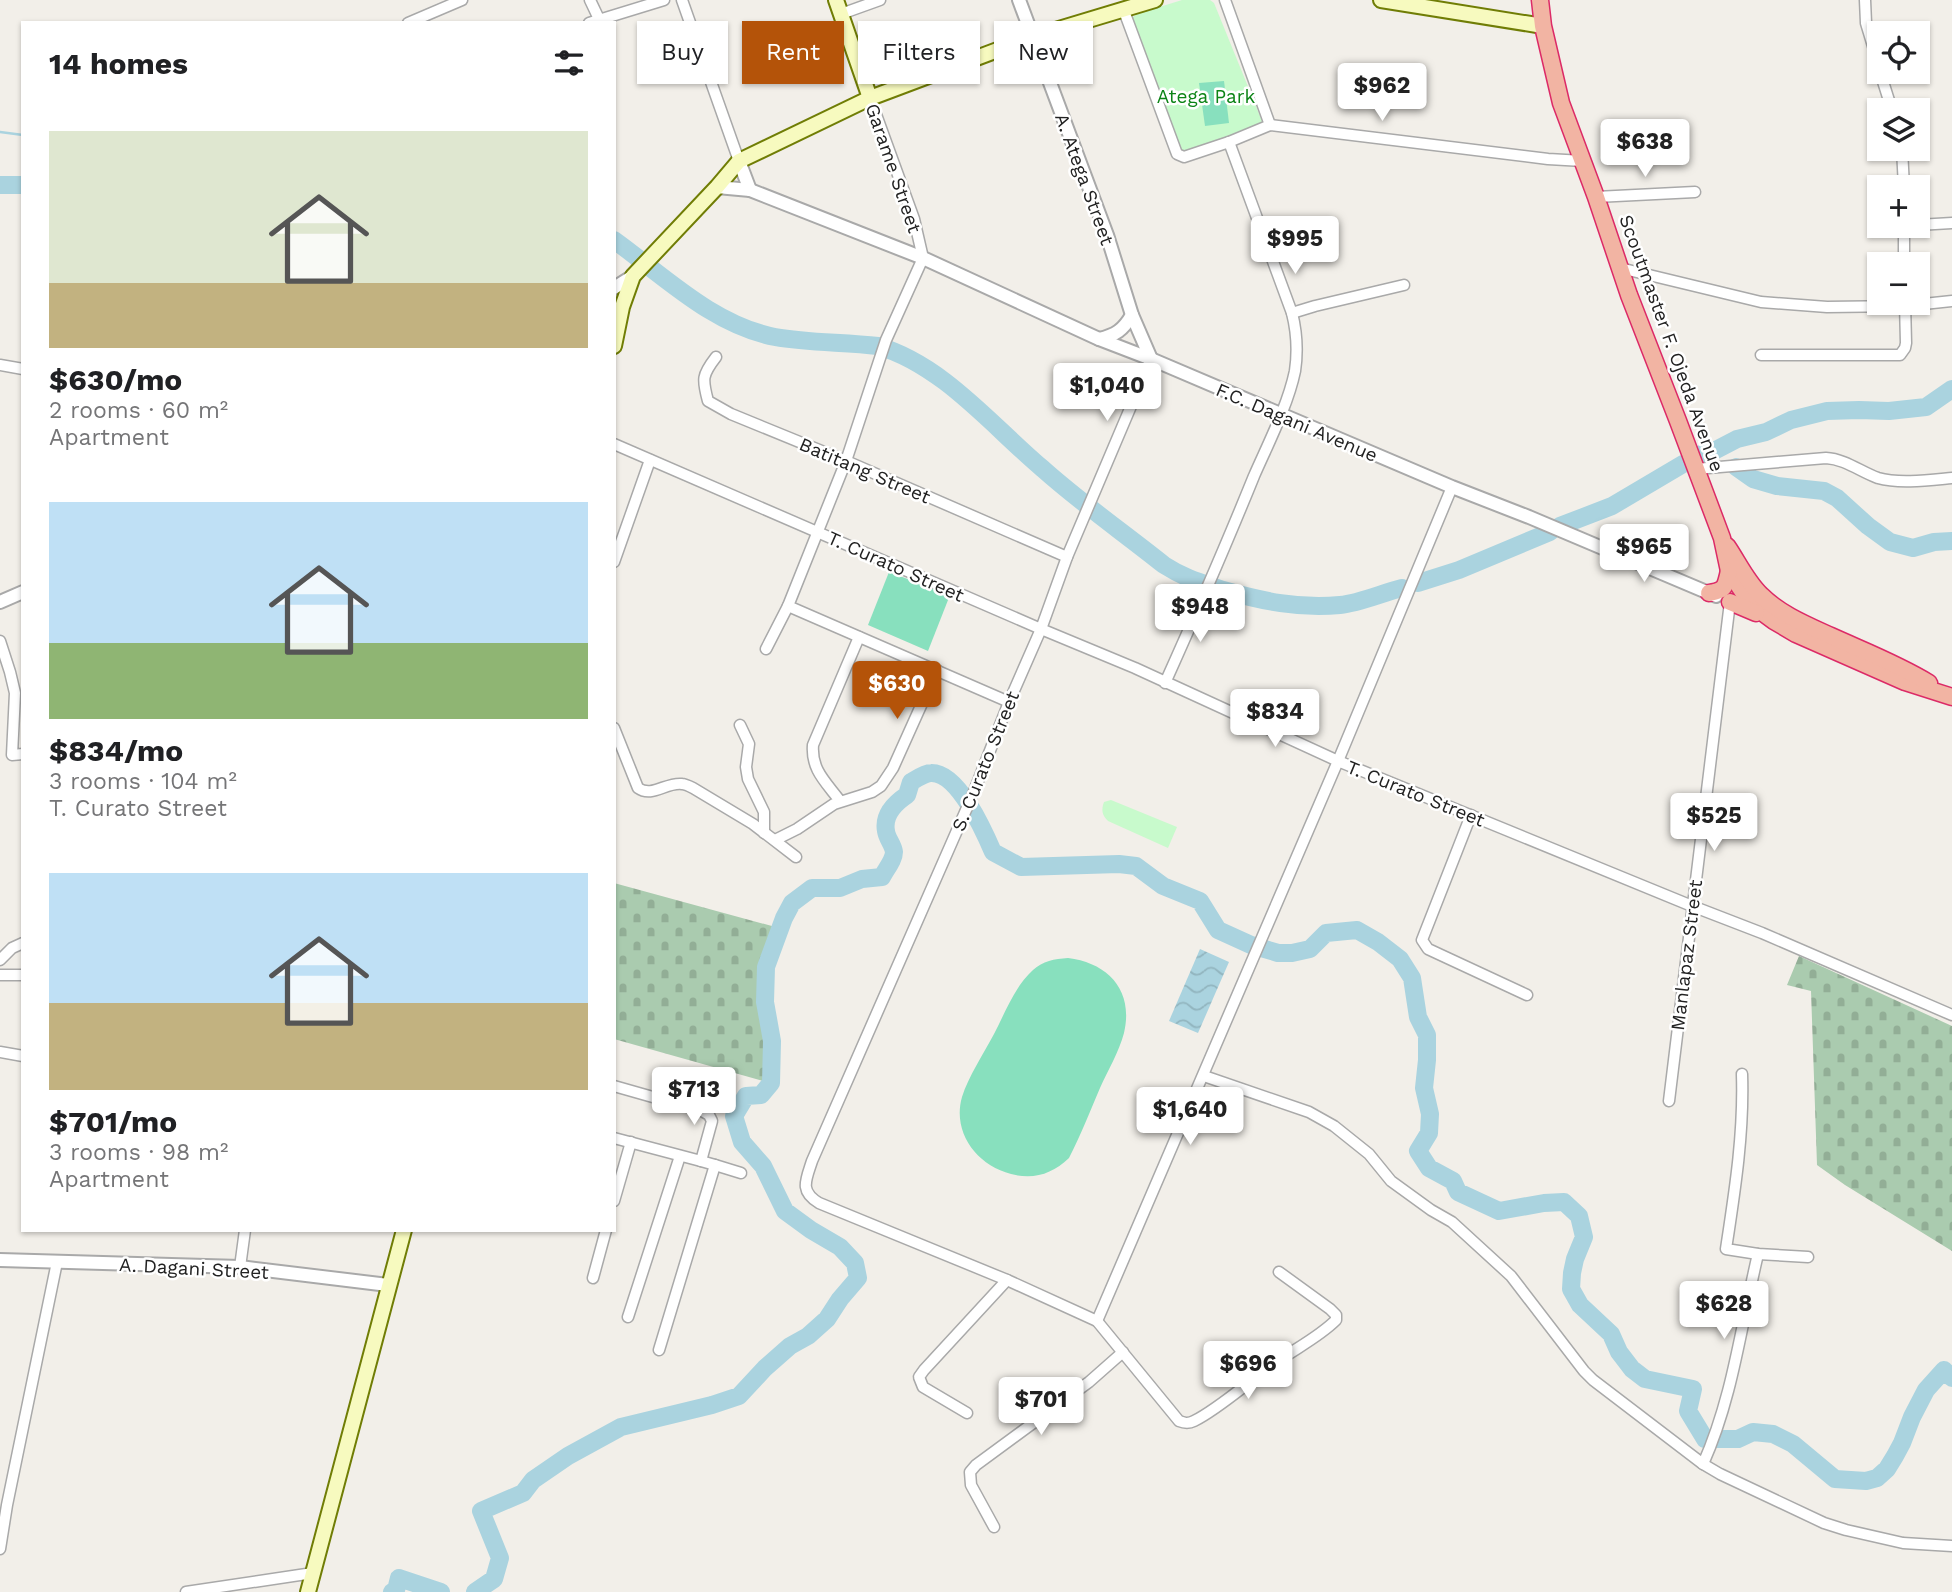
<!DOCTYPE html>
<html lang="en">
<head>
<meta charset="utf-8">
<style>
  :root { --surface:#fff; --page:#f2f2f2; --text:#202124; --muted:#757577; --accent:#b45309 }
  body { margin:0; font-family:"Work Sans",sans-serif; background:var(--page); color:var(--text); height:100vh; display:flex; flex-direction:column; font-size:26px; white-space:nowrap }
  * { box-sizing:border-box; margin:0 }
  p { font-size:23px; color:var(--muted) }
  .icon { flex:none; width:38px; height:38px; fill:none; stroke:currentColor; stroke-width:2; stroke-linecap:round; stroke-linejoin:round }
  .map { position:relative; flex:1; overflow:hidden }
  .sheet { position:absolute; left:21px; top:21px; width:595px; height:1211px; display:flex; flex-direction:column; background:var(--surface); border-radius:0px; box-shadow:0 2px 5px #0004 }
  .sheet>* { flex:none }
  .guide { position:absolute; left:637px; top:21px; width:665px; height:63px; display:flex; gap:14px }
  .controls { position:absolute; left:1867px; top:21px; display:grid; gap:14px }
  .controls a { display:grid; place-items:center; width:63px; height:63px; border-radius:0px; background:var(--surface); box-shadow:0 2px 5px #0004; font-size:35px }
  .price { position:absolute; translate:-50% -60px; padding:0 16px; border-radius:7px; background:#fff; color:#222; font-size:23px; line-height:46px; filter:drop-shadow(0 2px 4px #0008) }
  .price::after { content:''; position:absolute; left:50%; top:42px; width:21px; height:16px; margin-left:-10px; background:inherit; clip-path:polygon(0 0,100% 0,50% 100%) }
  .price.current { background:var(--accent); color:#fff }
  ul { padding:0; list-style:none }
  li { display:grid; align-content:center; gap:14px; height:371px; padding:0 28px }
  li span { display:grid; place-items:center; height:217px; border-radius:0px; color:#555 }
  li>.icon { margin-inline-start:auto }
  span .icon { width:126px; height:126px; fill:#fffc; stroke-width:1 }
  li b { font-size:30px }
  h2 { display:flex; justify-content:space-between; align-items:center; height:84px; padding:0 28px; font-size:30px }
  .tag { padding:0 24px; border-radius:0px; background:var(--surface); box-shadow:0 2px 5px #0004; font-size:24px; line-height:63px }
  .tag.current { background:var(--accent); color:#fff }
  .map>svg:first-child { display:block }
  .cemetery { fill:url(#cemetery-stones) }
  .park { fill:#c8facc }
  .pitch { fill:#88e0be }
  .water { fill:url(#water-waves) }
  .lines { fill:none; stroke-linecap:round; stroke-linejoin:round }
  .stream { stroke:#aad3df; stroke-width:2.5 }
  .river { stroke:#aad3df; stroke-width:18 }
  .minor-casing { stroke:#a9a9a9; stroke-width:13 }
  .tertiary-casing { stroke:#a9a9a9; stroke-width:16 }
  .secondary-casing { stroke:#707d05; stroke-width:18 }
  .trunk-casing { stroke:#dc2a67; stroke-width:19 }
  .minor { stroke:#fff; stroke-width:10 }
  .tertiary { stroke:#fff; stroke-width:12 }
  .secondary { stroke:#f7fabf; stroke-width:14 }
  .trunk { stroke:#f2b4a3; stroke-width:16 }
  .labels { text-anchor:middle; stroke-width:5; stroke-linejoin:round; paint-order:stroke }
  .park-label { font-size:19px; fill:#0c8416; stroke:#fff }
  .street-label { font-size:19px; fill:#222; stroke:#fff }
</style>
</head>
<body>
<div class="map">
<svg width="1952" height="1592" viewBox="0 0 1952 1592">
  <defs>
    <pattern id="cemetery-stones" width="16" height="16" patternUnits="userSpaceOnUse" patternTransform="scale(1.75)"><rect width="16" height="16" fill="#aacbaf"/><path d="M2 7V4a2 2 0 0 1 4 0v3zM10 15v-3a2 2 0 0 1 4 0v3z" fill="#92ae96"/></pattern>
    <pattern id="water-waves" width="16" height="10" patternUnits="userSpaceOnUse" patternTransform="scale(1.75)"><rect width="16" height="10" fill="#aad3df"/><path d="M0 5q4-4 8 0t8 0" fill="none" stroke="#92b5bf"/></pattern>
  </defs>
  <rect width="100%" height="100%" fill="#f2efe9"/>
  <!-- cemetery -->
  <g class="cemetery">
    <polygon points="614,883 779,928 760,967 760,1004 771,1043 767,1082 614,1039"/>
    <polygon points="1799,956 1952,1026 1952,1251 1845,1185 1817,1165 1811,991 1787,985"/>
  </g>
  <!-- park -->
  <g class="park">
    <polygon points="1182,0 1210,0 1214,3 1262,121 1257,128 1183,152 1179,151 1133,22 1133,17 1137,14"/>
    <path d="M1111,800L1177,827L1168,848L1108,821C1102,815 1101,810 1104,802Z"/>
  </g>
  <!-- pitch -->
  <g class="pitch">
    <polygon points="1224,81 1229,123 1205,126 1199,83"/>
    <polygon points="889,572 950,595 928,651 868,625"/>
    <path d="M1068,958C1108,963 1134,990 1124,1033C1119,1052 1108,1070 1100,1088C1090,1111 1081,1135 1069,1158C1052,1174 1034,1180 1011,1174C976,1165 952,1132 962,1097C968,1077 984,1053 994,1034C1005,1013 1015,986 1033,970C1043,961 1054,959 1068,958Z"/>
  </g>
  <!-- water -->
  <polygon class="water" points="1200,949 1229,962 1198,1033 1169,1021"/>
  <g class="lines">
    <!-- stream -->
    <polyline class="stream" points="0,132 23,135"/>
    <!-- river -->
    <g class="river">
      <polyline points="0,185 23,185"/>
      <path d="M614,240C664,276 713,325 775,337C809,343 844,342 878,346C943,365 992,426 1043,469C1081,503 1124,533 1164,565C1186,579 1199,582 1223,590C1262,601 1299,609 1340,605C1360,603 1382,593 1402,588"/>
      <polyline points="1701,454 1712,452 1737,439 1766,432 1791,420 1827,411 1859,410 1889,411 1926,407 1952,389"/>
      <polyline points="1736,467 1753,479 1777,486 1824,491 1837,498 1868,526 1890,542 1913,548 1934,542 1952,541"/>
      <polyline points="1560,526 1612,506 1683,464"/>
      <polyline points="1418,583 1459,570 1550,532"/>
      <polyline points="392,1592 396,1590 399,1578 441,1592"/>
      <path d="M475,1592L494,1579L500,1558L481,1511L523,1493L533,1480L568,1456L621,1427L712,1405L739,1396L765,1368L790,1346L808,1336L827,1319L840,1299L858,1278L855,1263L840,1247L811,1230L785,1211L763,1166L742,1142L734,1116L746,1096L761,1095L771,1083L772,1041L765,1002L766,967L784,918L792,903L812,888H840L862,879L882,877C886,869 894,860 894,852C893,844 887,839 886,831C883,815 895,803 907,795L911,782C916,779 925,773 931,773C958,772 984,831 993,852L1021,867L1119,864L1136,866L1163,886L1200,901L1218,930L1251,945L1278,953H1292L1310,949L1326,933L1357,930L1378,942L1400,959L1412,978L1418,1017L1427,1035V1060L1424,1088L1430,1114L1429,1133L1418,1151L1429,1168L1453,1181L1458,1192L1499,1211L1544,1203L1564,1202L1579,1216L1584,1237L1575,1259L1572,1273L1571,1289L1580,1305L1611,1334L1619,1352L1632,1369L1645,1379L1693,1389L1688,1411L1705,1439H1738L1753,1432L1773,1434L1793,1444L1835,1479L1866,1481L1877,1478L1887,1469L1895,1456L1902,1443L1912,1417L1926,1390L1944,1370L1952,1378"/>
    </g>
    <!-- minor casing -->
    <g class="minor-casing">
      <g id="minor">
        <polyline points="590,0 599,19"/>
        <polyline points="682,0 739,161"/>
        <polyline points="1225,0 1270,125"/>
        <polyline points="1865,0 1866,23 1880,69"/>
        <polyline points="1124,11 1177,154 1184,157 1229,142 1270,125 1548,159 1583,161"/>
        <polyline points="841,14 880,0"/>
        <polyline points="408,23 462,0"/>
        <polyline points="589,23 664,0"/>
        <polyline points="1880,72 1892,110"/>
        <polyline points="870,98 914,219 923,258 886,340 846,461 788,606 1009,702"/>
        <polyline points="1902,149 1904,187"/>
        <polyline points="1596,197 1695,192"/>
        <polyline points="1918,225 1952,223"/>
        <polyline points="1904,226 1904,264"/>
        <polyline points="1620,268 1761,302 1827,307 1905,306 1952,301"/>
        <polyline points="1292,313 1315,306 1404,285"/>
        <polyline points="1761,355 1900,355 1905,348 1906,343 1905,303"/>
        <path d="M716,357C702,375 702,379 708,401L731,414L846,461L1067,557"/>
        <path d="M1151,359L1067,557L1041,629L1009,702L973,794L812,1161C806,1180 799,1191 819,1203L1007,1280L1097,1321L1179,1421C1184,1423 1188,1424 1194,1421C1220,1408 1249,1381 1274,1364C1294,1349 1318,1338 1336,1320V1315L1330,1309L1279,1272"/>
        <polyline points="0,365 23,369"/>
        <polyline points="614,444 1041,629 1135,668 1338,761 1692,906 1762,933 1952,1015"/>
        <path d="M1696,469L1826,458C1845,459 1861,472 1878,478C1899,484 1930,480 1952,478"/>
        <polyline points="614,562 650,460"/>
        <polyline points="0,641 10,672 15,693 12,755 23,754"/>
        <polyline points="766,649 788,606"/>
        <path d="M1165,683C1196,614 1226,545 1254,476C1268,444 1288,405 1295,371C1298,351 1297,333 1292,313L1229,142"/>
        <polyline points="740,725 749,744 746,767 748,779 764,812 764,833"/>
        <path d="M614,728L638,788C652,798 666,782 682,784C685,784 691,787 693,788L753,824L796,857"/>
        <path d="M840,801C826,782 811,770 813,745L859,637"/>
        <polyline points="1471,815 1422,940 1428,949 1527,995"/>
        <polyline points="775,840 797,829 834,804 872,792 881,786 893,768 937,670"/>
        <polyline points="0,960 12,948 23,943"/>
        <polyline points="0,975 23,975"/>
        <polyline points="0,1052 23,1056"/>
        <path d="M1742,1074C1744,1133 1735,1190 1726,1249L1758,1254L1808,1257"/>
        <polyline points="1204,1076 1309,1112 1334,1126 1369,1154 1391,1181 1431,1210 1452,1222 1511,1276 1584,1371 1593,1380 1703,1464 1720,1474 1824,1523 1846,1530 1903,1543 1952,1546"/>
        <polyline points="614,1086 702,1111 709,1115 712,1121 701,1161 614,1138"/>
        <polyline points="1669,1101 1730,602"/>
        <polyline points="715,1165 741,1173"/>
        <polyline points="614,1201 631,1142"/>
        <polyline points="240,1267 245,1230"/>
        <polyline points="593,1278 606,1230"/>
        <polyline points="628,1317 680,1156"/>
        <polyline points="1097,1321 1338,761 1452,487"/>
        <polyline points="659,1350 715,1165 701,1161"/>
        <polyline points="967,1413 923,1387 919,1377 924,1370 1007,1280"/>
        <path d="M1703,1464C1733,1397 1741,1325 1758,1254"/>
        <polyline points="994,1527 971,1485 970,1472 976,1465 1089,1382 1123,1352"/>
        <polyline points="0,1549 7,1505 57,1262"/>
        <polyline points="186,1592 313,1573"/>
      </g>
    </g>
    <!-- tertiary casing -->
    <g class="tertiary-casing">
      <g id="tertiary">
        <polyline points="1019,0 1107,235 1132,315 1151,359"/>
        <polyline points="739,161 750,190"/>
        <polyline points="717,187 750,190 923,258 1099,339 1151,359 1452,487 1529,517 1716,596"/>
        <polyline points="614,288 633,276"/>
        <path d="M1099,339C1116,335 1123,330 1132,315"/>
        <polyline points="0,602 23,592"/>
        <polyline points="0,1260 240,1267 388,1285"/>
      </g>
    </g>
    <!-- secondary casing -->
    <g class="secondary-casing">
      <g id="secondary">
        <polyline points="836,0 870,98"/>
        <polyline points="1381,0 1543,26"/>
        <polyline points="614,346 622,307 633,276 717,187 739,161 870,98 1032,37 1155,0"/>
        <polyline points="308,1592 404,1230"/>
      </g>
    </g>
    <!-- trunk casing -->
    <g class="trunk-casing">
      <g id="trunk">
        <polyline points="1540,0 1543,26 1561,103 1596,197 1629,295 1678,421 1722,538 1729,571 1751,604 1774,621 1796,634 1905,682 1952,697"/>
        <path d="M1727,546C1738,562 1747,582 1761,595C1780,614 1807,625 1831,636C1864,651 1898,664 1929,683"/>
        <path d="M1709,593C1726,590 1725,587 1729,571"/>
        <polyline points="1730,602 1756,613"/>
      </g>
    </g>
    <!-- minor -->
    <use href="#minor" class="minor"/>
    <!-- tertiary -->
    <use href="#tertiary" class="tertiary"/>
    <!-- secondary -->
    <use href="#secondary" class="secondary"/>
    <!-- trunk -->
    <use href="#trunk" class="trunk"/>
  </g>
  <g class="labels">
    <!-- park labels -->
    <g class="park-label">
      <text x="1206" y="103">Atega Park</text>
    </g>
    <!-- street labels -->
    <g class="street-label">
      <text transform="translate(894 168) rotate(71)" y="7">Garame Street</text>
      <text transform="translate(1085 179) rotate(70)" y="7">A. Atega Street</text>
      <text transform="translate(1672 343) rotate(70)" y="7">Scoutmaster F. Ojeda Avenue</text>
      <text transform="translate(1297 422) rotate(23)" y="7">F.C. Dagani Avenue</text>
      <text transform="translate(865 470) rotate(23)" y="7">Batitang Street</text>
      <text transform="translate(896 566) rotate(24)" y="7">T. Curato Street</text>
      <text transform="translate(985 761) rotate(-68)" y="7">S. Curato Street</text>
      <text transform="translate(1416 793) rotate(22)" y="7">T. Curato Street</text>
      <text transform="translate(1686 955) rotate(-83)" y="7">Manlapaz Street</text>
      <text transform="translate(194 1268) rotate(3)" y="7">A. Dagani Street</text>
    </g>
  </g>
</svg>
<div class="controls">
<a><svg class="icon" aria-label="locate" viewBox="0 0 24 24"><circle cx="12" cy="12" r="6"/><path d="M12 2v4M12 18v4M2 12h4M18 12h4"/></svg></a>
<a><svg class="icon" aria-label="layers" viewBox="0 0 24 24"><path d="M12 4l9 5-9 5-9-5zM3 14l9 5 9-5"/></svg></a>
<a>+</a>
<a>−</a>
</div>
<b class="price" style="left:1382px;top:123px">$962</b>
<b class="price" style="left:1645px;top:179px">$638</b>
<b class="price" style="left:1295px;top:276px">$995</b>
<b class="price" style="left:1107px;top:423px">$1,040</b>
<b class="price" style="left:1644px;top:584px">$965</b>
<b class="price" style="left:1200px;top:644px">$948</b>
<b class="price current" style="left:897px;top:721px">$630</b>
<b class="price" style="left:1275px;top:749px">$834</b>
<b class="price" style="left:1714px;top:853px">$525</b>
<b class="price" style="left:694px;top:1127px">$713</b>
<b class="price" style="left:1190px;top:1147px">$1,640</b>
<b class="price" style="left:1724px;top:1341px">$628</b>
<b class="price" style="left:1248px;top:1401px">$696</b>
<b class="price" style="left:1041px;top:1437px">$701</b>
<div class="guide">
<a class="tag">Buy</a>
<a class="tag current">Rent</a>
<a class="tag">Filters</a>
<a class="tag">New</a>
</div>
<section class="sheet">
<h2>14 homes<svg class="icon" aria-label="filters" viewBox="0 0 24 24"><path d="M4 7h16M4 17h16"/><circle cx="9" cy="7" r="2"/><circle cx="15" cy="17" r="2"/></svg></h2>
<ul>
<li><span style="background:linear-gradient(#dfe7d0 70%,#c2b280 0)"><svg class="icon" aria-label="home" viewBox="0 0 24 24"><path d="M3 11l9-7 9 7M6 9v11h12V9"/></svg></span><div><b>$630/mo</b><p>2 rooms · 60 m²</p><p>Apartment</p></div></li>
<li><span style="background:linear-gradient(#bfe0f5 65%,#8fb573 0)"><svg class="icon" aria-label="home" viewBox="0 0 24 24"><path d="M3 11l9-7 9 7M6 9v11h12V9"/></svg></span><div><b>$834/mo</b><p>3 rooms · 104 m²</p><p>T. Curato Street</p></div></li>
<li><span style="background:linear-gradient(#bfe0f5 60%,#c2b280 0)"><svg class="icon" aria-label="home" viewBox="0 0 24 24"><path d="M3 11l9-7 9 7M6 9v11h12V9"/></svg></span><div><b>$701/mo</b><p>3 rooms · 98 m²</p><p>Apartment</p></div></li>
</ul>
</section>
</div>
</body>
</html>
